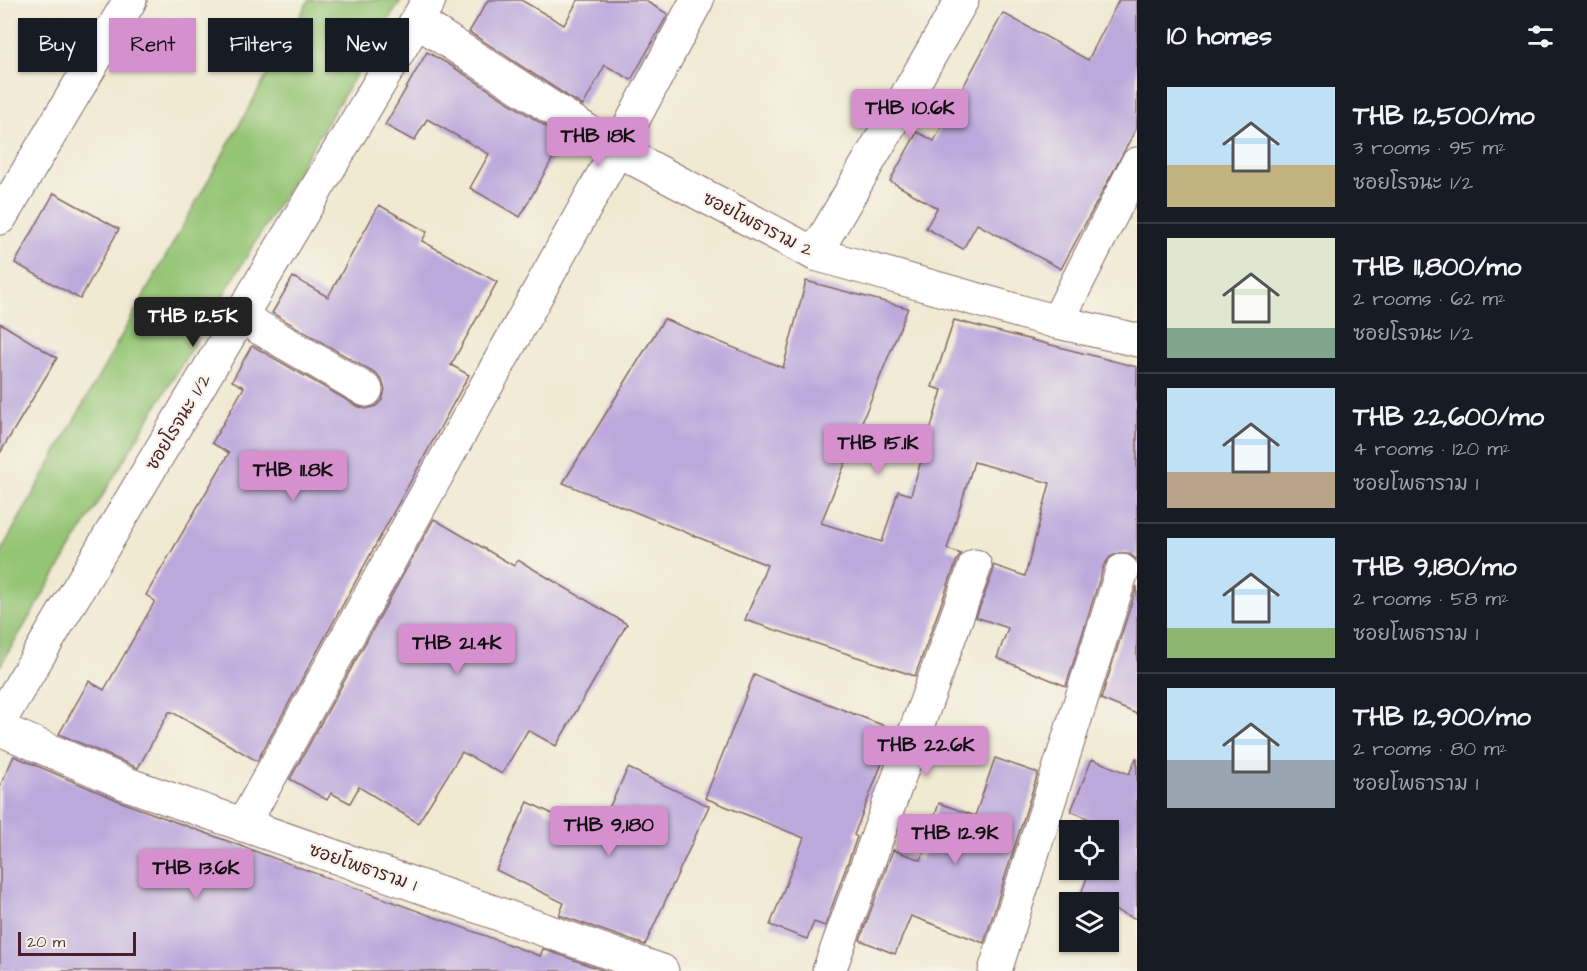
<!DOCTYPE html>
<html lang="en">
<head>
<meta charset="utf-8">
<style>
  :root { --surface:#171b24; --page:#242831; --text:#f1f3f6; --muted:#9ea1a6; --line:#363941; --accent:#d690ce }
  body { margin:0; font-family:"Architects Daughter","Playpen Sans Thai",sans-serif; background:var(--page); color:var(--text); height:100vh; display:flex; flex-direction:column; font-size:22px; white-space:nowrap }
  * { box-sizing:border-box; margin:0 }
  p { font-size:20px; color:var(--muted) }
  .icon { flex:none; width:33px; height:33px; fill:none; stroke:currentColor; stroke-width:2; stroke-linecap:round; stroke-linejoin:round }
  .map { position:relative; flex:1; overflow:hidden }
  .sheet { display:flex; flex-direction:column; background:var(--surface); width:450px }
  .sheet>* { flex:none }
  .guide { position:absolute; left:18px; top:18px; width:570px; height:54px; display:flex; gap:12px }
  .controls { position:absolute; left:1059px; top:820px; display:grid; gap:12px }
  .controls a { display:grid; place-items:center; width:60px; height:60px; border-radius:0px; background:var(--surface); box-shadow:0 2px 4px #0004; font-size:30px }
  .scale { position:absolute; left:18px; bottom:15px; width:118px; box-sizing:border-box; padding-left:6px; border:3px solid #4a1f2b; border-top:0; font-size:16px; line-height:21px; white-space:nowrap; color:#4a1f2b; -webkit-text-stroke:4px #f7f3e8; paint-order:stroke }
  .price { position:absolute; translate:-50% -51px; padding:0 14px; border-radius:6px; background:var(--accent); color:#111; font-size:20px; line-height:39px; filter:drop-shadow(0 2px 3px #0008) }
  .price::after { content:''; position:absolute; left:50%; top:36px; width:18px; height:14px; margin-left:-9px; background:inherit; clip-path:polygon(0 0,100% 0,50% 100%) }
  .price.active { background:#222; color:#fff }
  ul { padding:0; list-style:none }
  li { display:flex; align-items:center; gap:18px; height:150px; padding:0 30px }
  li+li { border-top:2px solid var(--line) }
  li span { display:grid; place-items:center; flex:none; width:168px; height:120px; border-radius:0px; color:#555 }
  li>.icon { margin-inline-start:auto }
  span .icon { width:72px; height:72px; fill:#fffc; stroke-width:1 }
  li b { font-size:26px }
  h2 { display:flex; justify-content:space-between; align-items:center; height:72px; padding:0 30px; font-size:26px }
  .pill { padding:0 21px; border-radius:0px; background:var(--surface); box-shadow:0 2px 4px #0004; font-size:21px; line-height:54px }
  .pill.active { background:var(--accent); color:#111 }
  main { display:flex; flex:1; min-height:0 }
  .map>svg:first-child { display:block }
  .green { fill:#94c574; stroke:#6f7250; stroke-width:1.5 }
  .building { fill:#bca9dc }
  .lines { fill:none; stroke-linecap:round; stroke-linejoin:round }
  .minor-casing { stroke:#846666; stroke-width:35 }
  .minor { stroke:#fff; stroke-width:33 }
  .labels { text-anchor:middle; stroke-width:4.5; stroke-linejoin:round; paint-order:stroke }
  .street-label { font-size:18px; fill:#4a1f2b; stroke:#f7f3e8 }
</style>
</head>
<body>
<main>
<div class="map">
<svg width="1137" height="971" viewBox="0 0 1137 971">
  <rect width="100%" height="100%" fill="#f7f3e8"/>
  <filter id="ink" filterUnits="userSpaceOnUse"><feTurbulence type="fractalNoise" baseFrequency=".0167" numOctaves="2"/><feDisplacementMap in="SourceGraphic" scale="12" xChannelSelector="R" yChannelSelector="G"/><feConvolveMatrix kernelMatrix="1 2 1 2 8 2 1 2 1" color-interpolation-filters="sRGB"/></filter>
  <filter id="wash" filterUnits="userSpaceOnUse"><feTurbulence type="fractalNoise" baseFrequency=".008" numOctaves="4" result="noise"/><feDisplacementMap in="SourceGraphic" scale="24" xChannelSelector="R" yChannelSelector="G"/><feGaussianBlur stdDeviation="1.35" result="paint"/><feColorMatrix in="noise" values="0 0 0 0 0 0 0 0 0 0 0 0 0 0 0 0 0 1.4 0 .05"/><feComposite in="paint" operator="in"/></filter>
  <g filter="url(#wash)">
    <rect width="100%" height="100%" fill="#f0ead3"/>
    <!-- green -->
    <polygon class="green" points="309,0 401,0 0,666 0,553"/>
    <g id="blocks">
      <!-- building -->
      <g class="building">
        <polygon points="488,0 521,0 564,25 578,0 644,0 668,14 631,80 605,65 583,106 469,32"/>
        <polygon points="1119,0 1137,0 1137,127 1061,269 977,224 963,249 926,228 937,208 890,181 917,132 934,141 1003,13 1088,60"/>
        <polygon points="427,52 450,65 564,138 520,217 470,188 489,154 427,119 414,141 385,125"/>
        <polygon points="54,193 119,229 80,299 15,263"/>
        <polygon points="379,205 427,232 422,241 497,282 451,365 469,375 257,761 172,712 169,712 138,768 59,734 89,681 104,690 155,601 146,595 229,453 212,443 244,387 232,381 251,347 253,346 357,406 366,409 376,406 382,400 385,390 382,380 376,374 272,313 293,277 328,297"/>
        <polygon points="806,281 908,308 821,523 882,542 898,491 911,495 942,390 932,387 954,320 1137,367 1137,560 1128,553 1119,553 1110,557 1104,565 1066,686 997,658 1008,628 976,617 993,572 993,565 1025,576 1050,483 974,462 947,549 961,554 957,560 915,676 745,620 767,565 563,483 664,319 783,368"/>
        <polygon points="0,323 57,358 0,453"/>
        <polygon points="434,519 514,566 518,560 627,624 556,746 528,730 502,774 462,752 418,823 359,787 350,803 331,793 327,800 290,779"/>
        <polygon points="1137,586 1137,714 1101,699"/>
        <polygon points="754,675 895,730 854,835 857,837 825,926 814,922 807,939 770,925 804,838 705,798"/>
        <polygon points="14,756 124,803 540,956 543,949 605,971 0,971 0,786"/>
        <polygon points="995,758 1038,773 984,943 911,916 895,954 860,940 893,850 921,860 939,803 975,816"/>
        <polygon points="1136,758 1137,758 1137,919 1108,908 1108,903 1097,903 1080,896 1090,870 1108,870 1108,831 1106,831 1108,827 1071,811 1092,759 1129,774"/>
        <polygon points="628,768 709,806 645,945 559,915 564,903 496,870 528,802 596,835"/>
      </g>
    </g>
  </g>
  <g filter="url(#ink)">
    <use href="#blocks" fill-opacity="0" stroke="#846666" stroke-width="1.5"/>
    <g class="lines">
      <!-- minor casing -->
      <g class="minor-casing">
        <g id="minor">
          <polyline points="417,21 617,150 815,254 1057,322 1137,340"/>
          <polyline points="0,218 130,0"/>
          <polyline points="815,254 962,0"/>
          <polyline points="241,317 366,390"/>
          <polyline points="1057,322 1137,164"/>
          <polyline points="0,720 429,0"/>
          <polyline points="0,729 130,785 662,971"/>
          <polyline points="243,825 617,150 697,0"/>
          <polyline points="829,971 975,566"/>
          <polyline points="995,971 1122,571"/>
        </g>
      </g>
      <!-- minor -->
      <use href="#minor" class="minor"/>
    </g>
  </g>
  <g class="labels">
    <!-- street labels -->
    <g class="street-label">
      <text transform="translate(758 224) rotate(27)" y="6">ซอยโพธาราม 2</text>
      <text transform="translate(178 422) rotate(-59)" y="6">ซอยโรจนะ 1/2</text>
      <text transform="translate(363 867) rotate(19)" y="6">ซอยโพธาราม 1</text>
    </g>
  </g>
</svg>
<div class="controls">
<a><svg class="icon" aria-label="locate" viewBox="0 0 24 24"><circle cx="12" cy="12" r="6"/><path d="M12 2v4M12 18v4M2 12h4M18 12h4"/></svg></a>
<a><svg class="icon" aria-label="layers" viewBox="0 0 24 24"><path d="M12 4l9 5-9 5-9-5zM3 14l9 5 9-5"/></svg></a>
</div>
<div class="scale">20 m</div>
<b class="price" style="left:910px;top:140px">THB 10.6K</b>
<b class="price" style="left:598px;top:168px">THB 18K</b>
<b class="price active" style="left:193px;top:348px">THB 12.5K</b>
<b class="price" style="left:878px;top:475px">THB 15.1K</b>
<b class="price" style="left:293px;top:502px">THB 11.8K</b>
<b class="price" style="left:457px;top:675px">THB 21.4K</b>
<b class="price" style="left:926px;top:777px">THB 22.6K</b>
<b class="price" style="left:609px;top:857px">THB 9,180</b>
<b class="price" style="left:955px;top:865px">THB 12.9K</b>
<b class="price" style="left:196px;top:900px">THB 13.6K</b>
<div class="guide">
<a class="pill">Buy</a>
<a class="pill active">Rent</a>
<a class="pill">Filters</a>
<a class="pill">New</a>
</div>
</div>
<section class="sheet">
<h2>10 homes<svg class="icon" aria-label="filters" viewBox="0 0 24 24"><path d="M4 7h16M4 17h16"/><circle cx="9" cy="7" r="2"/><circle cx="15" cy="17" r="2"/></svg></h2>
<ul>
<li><span style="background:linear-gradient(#bfe0f5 65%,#c2b280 0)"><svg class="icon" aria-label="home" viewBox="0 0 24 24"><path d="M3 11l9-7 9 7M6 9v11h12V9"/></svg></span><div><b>THB 12,500/mo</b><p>3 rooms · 95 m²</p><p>ซอยโรจนะ 1/2</p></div></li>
<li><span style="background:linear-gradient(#dfe7d0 75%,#7fa58c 0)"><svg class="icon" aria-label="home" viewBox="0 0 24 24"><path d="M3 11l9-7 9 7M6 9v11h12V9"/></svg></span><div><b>THB 11,800/mo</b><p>2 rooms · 62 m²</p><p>ซอยโรจนะ 1/2</p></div></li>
<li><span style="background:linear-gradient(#bfe0f5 70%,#b9a48a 0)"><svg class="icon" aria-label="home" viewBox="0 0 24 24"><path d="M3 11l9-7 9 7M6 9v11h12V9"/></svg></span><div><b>THB 22,600/mo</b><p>4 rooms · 120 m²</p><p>ซอยโพธาราม 1</p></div></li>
<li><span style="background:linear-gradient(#bfe0f5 75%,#8fb573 0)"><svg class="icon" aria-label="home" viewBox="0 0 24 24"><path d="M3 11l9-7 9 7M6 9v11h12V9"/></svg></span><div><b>THB 9,180/mo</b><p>2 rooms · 58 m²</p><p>ซอยโพธาราม 1</p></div></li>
<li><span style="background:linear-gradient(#bfe0f5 60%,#9aa5b1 0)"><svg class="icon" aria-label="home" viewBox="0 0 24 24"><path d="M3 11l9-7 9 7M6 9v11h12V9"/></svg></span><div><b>THB 12,900/mo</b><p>2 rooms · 80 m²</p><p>ซอยโพธาราม 1</p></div></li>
</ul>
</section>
</main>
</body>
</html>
